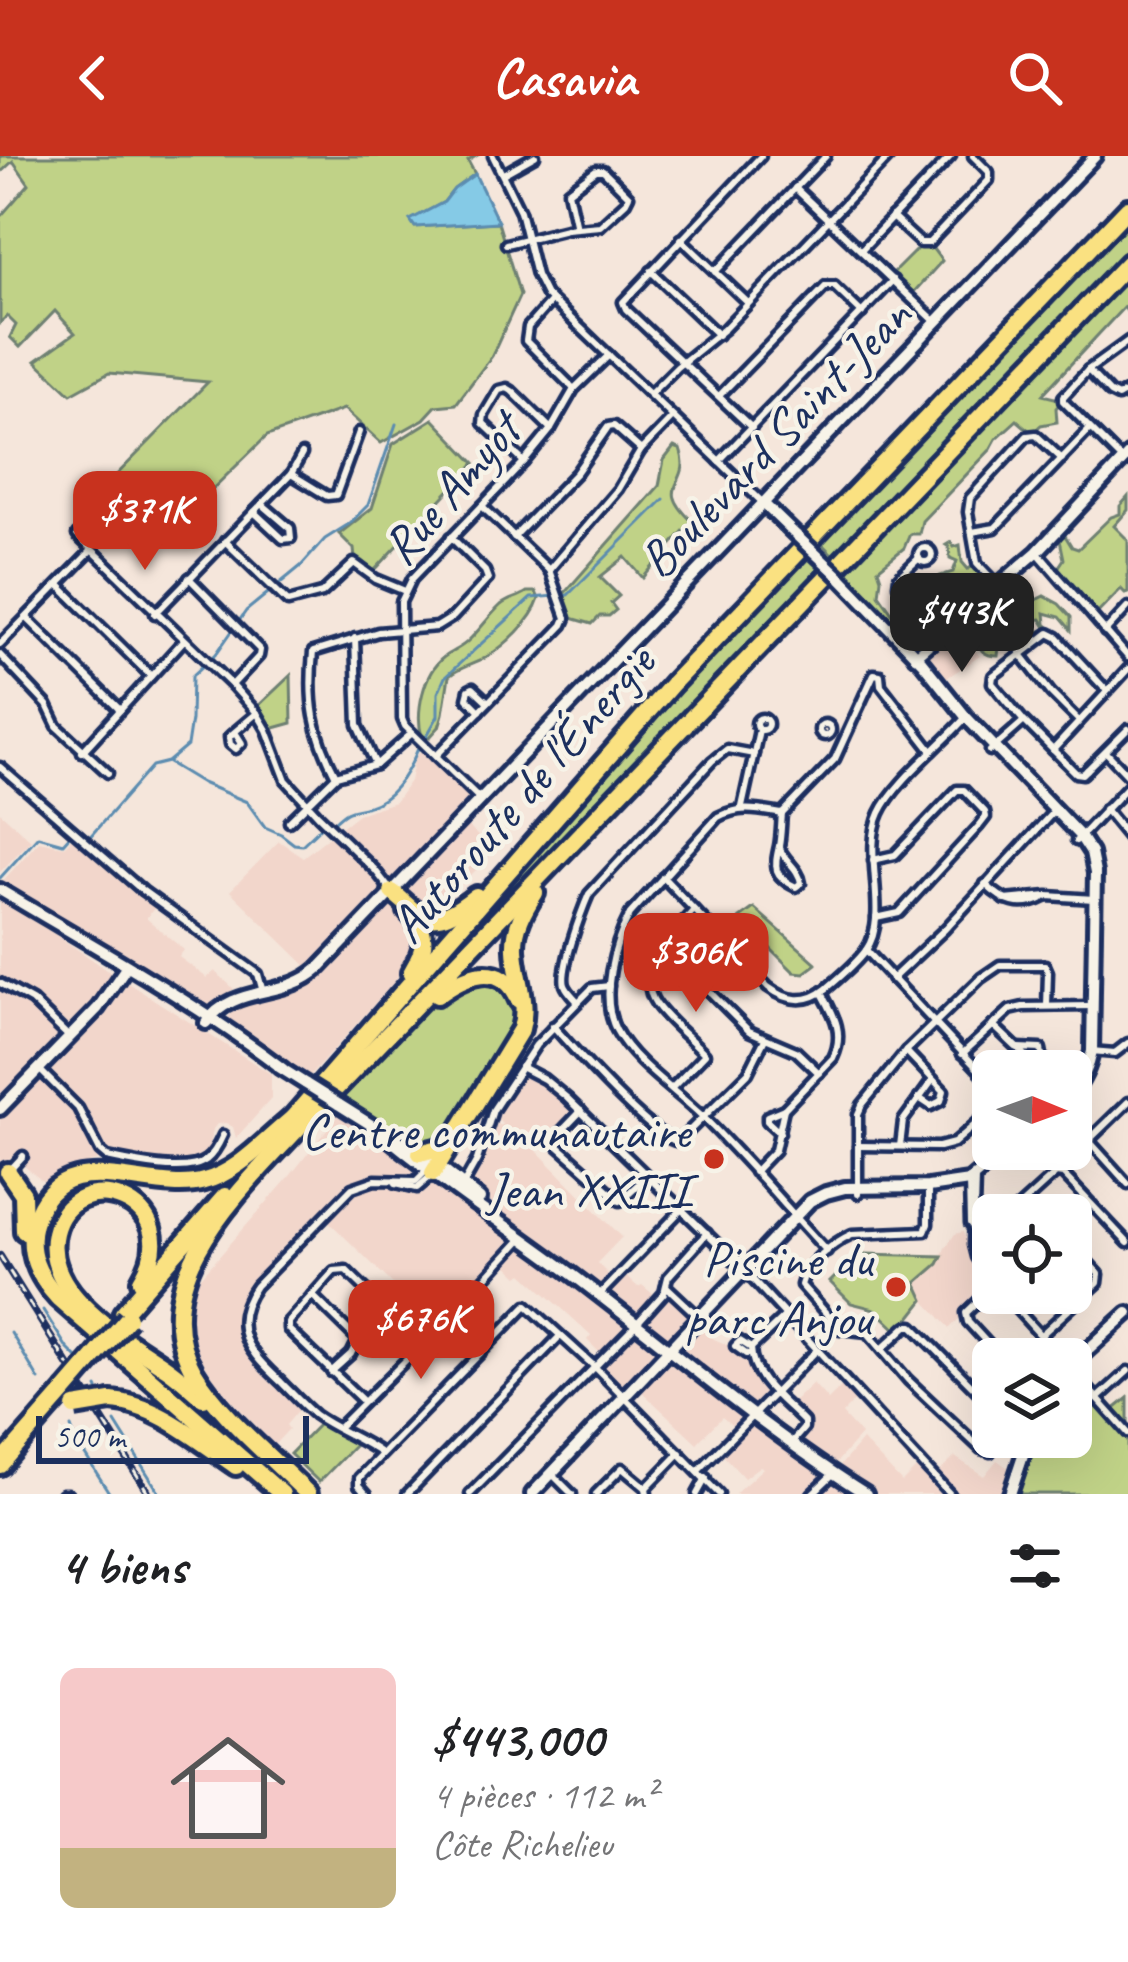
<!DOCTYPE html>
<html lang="fr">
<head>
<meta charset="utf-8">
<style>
  :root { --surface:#fff; --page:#f2f2f2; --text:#202124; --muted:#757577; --accent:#c8321e }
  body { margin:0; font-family:Caveat,sans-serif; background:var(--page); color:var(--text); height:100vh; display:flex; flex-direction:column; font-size:45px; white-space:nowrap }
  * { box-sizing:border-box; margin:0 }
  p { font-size:39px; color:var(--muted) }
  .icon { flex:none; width:66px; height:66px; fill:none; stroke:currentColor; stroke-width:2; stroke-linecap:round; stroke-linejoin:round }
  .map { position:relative; height:1338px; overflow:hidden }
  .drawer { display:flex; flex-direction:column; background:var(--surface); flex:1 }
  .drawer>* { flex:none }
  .needle { width:78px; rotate:91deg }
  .buttons { position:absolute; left:972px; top:894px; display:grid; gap:24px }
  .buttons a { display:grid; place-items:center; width:120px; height:120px; border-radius:18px; background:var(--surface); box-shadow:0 12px 48px #0002; font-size:60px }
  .scale { position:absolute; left:36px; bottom:30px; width:273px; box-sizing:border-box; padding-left:12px; border:6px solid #1b2f5e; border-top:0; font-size:33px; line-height:42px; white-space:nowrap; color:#1b2f5e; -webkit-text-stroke:9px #f7f3e8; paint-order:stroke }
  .price { position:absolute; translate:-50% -102px; padding:0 27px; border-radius:24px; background:var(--accent); color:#fff; font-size:39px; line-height:78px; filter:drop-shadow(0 3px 6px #0008) }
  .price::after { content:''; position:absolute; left:50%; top:72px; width:36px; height:27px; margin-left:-18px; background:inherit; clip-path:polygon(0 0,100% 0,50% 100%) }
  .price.on { background:#222; color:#fff }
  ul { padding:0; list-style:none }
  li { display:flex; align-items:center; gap:36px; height:300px; padding:0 60px }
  li span { display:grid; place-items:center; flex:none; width:336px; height:240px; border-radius:18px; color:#555 }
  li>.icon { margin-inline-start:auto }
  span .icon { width:144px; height:144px; fill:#fffc; stroke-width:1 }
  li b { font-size:51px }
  h2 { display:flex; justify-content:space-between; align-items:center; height:144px; padding:0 60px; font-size:51px }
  header { display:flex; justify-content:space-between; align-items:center; height:156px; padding:0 60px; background:var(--accent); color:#fff; font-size:54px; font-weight:600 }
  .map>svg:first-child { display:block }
  .built { fill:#f2d6cb }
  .green { fill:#c0d287; stroke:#6e8072; stroke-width:3 }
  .water { fill:#85cae6; stroke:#5b8cb0; stroke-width:3 }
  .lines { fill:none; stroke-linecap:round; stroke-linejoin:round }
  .stream { stroke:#5b8cb0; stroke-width:3 }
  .street-casing { stroke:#1b2f5e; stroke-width:15 }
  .secondary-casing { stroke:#1b2f5e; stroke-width:20 }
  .highway-casing { stroke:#1b2f5e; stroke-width:26 }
  .street { stroke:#f7f3e8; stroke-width:6 }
  .secondary { stroke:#f7f3e8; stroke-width:10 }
  .highway { stroke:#fae181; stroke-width:16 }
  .rail-casing { stroke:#1b2f5e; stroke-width:8 }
  .rail { stroke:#f7f3e8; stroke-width:3; stroke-dasharray:9; stroke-linecap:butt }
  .secondary-bridge-casing { stroke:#1b2f5e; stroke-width:20; stroke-linecap:butt }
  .highway-bridge-casing { stroke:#1b2f5e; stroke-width:26; stroke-linecap:butt }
  .secondary-bridge { stroke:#f7f3e8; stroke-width:10 }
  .highway-bridge { stroke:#fae181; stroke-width:16 }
  .poi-dot { fill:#c8321e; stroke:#f7f3e8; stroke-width:4.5 }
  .labels { text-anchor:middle; stroke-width:9; stroke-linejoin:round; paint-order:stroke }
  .street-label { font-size:51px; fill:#1b2f5e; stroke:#f7f3e8 }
  .poi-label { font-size:51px; fill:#1b2f5e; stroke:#f7f3e8; text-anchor:end }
</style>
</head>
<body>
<header><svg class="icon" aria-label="back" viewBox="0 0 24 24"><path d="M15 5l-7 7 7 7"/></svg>Casavia<svg class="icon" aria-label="search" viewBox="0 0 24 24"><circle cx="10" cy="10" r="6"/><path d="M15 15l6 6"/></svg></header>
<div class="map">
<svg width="1128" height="1338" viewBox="0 0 1128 1338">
  <rect width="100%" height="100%" fill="#f5e6db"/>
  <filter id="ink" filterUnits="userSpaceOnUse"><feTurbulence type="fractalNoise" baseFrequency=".00833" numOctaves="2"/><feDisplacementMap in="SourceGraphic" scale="24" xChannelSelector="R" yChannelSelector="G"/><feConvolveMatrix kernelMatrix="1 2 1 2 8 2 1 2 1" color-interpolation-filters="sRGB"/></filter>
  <g filter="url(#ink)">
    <!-- built -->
    <g class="built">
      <polygon points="952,471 980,500 942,525 923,503 924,497"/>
      <polygon points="423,593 473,642 458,660 494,696 440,750 428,752 394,728 411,767 413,791 395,825 309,921 228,867 228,862 237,850 302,833 319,822 230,735 279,685 303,701 358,658 395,646 410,625 415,601"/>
      <polygon points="0,656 31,684 0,716"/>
      <polygon points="73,681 121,723 157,749 146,762 184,794 179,801 207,822 215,815 234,833 204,854 0,728 39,685 64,690"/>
      <polygon points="0,741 109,815 271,918 271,943 236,982 233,971 226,967 217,968 213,973 209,996 201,1002 169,1006 112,998 105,994 94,969 72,940 66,945 82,966 99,1004 75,1011 46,1028 12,1000 0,1013"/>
      <polygon points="524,917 549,929 577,955 537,995 622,1081 597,1107 610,1120 600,1131 517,1068 472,1031 470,1026 483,1002 492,965 500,970 502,968 494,960 519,919"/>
      <polygon points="338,959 419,1013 508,1079 512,1086 434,1168 321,1058 253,1128 238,1157 236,1169 240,1185 248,1199 301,1251 286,1269 289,1273 274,1289 221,1233 199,1199 192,1177 190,1153 195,1128 290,1020"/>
      <polygon points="963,1076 976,1114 992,1128 950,1172 924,1144 916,1127 938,1108 945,1092 955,1078"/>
      <polygon points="523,1091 627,1170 600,1197 587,1184 591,1179 523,1117 519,1120 506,1108"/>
      <polygon points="623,1118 638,1131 642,1129 654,1139 636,1159 607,1136"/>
      <polygon points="668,1138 694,1164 671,1185 644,1165"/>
      <polygon points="701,1170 714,1183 730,1190 749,1205 756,1221 769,1236 755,1250 682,1194 682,1189"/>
      <polygon points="634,1176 657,1197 624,1236 599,1210"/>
      <polygon points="672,1204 745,1261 735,1272 722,1261 697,1287 640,1234"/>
      <polygon points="813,1227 828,1244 844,1228 857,1242 842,1258 861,1279 835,1308 799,1284 812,1267 793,1246"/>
      <polygon points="751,1266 821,1316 821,1322 803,1338 735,1338 763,1312 760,1310 744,1322 721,1297"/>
      <polygon points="862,1284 902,1326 920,1308 933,1322 955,1301 984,1320 997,1304 1016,1317 1008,1338 811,1338 834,1317"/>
    </g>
    <!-- green -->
    <g class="green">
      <polygon points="0,0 476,0 468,5 475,18 454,33 444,46 411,64 415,71 498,66 520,139 492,200 456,248 436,250 424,263 381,287 344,253 267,280 156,388 90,346 208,226 109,217 71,238 36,205 75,177 55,155 20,191 10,181 16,169 7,160 0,167 0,61 29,28 13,5 0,17"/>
      <polygon points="1128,58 1128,98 836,402 817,383"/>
      <polygon points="930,89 942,105 912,138 892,118 919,91 925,92"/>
      <polygon points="1128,116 1128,157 1124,151 1042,239 1063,244 1056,252 1057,266 1041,269 1030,279 1031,276 1017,264 996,283 990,294 922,365 919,378 910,378 904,392 878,413 881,422 879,438 895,461 902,460 911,467 909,474 918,487 914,489 841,413"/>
      <polygon points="433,263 475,307 373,416 362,405 355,403 354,393 339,378 372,352 393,288"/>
      <path d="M674,291L680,293C694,330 652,327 692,365L643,422L625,401L600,421L619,440L611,447L616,454L609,460H600L592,468L568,461L561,441L659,330L664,304Z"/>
      <polygon points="1128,341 1128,354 1114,370 1128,384 1128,436 1125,437 1121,433 1093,462 1056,415 1064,403 1060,384 1064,378 1072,391 1078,393 1111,361 1120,358 1120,350"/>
      <polygon points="951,386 954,391 960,389 962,406 968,413 977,408 981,412 978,414 980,421 968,433 960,429 933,453 929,449 929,435 914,422 919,418 923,422 923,427 930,428 940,420 953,416 957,405 950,402 949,391 946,389"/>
      <polygon points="805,395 826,415 310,954 531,693"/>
      <path d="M1016,435L1032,451L1036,444L1044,440L1059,448L1071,461V474L1060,461L1045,457L1046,468L1051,473H1047L1041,463L1032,464L1035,475H1042L1038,481L1023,466L1018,471L1012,470L1000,481L998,500C980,500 979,490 974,477L977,473L983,480L986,475H994L982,451L993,461L999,457L997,447L1002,455L1007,456L1010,464L1013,463L1015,459L1009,451L1014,447Z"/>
      <path d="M527,436H536L539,443C532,465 505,490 485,502C473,509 460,511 449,520L443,558L439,571L430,581H422C415,557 423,517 444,501C452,495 461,492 468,485C480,474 489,460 501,449C508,443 518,442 527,436Z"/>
      <polygon points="291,519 292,567 267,574 254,554"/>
      <polygon points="754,752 816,807 816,808 804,817 794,816 740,762"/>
      <path d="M469,824L506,828C510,837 516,846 515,856C514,879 453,972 434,986C425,993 426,991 416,989L336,940C375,900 420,849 469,824Z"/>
      <polygon points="864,1098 942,1100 938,1108 916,1127 924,1144 899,1176 875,1153 851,1147 830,1126 856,1100"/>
      <polygon points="1071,1210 1112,1255 1128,1242 1128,1338 1018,1338 1035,1281 1071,1281"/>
      <polygon points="320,1267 358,1286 319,1326 290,1298"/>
    </g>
    <!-- water -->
    <polygon class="water" points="475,18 498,66 415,71 410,64 444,46 454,33"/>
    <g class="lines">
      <!-- stream -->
      <g class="stream">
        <polyline points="425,583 438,560 438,537 445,521 531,442 568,439 664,343"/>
        <polyline points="169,607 202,627 247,646 265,671 281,678 294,688 302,689 322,670"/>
        <path d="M334,666C350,651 350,655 369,650C395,642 410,613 419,590"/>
        <polyline points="87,684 152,610 168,606 187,590 191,564 192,520 216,498 246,455 301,410 325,383 349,368 368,349 396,268"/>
        <polyline points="0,722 38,680 63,687 71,678 76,680"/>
        <polyline points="43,1154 67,1192 81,1206"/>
        <polyline points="11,1177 39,1224"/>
        <polyline points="97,1231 98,1233"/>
        <polyline points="115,1266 160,1338"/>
        <polyline points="71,1271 75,1283 110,1338"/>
      </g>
      <!-- street casing -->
      <g class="street-casing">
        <g id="street">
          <polyline points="493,0 520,55 536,119 546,139 761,345"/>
          <polyline points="503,18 535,0"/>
          <polyline points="795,32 936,166"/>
          <polyline points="892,61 920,87 929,87 989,24 989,16 973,0"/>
          <polyline points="681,83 748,147"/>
          <polyline points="506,88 566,73 600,70 626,46 629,40 603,14 596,14 568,35 576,72"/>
          <polyline points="861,94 951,0"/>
          <polyline points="651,115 718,179"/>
          <polyline points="715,116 826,0"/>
          <polyline points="551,145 528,171 526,185 573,232"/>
          <polyline points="1088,214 1110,237 1118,241 1128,235"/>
          <polyline points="650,238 677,211 724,173 890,0"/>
          <polyline points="719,240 826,130 834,130 862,157"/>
          <polyline points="752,272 626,153 623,146 761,0"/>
          <polyline points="719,305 893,124"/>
          <polyline points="1123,305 1063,245 1063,241 1088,214 1128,185"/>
          <polyline points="524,306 483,267 484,259 499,234 507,232 512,235 551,273"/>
          <polyline points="291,318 327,340 336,339 359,276"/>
          <polyline points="254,356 283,383 291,382 290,372 262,348"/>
          <polyline points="972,376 995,372 1090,273"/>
          <polyline points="77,379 232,529 257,557 267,574 286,624 318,659 375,714 389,732"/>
          <polyline points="514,381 576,317 608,271 614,270 641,294"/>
          <polyline points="225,385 288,446 322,437 354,407 376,423 405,435"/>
          <circle cx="925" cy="399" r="7"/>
          <polyline points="1037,396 1128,501"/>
          <polyline points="919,402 899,421 898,429 915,447 931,451 948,471"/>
          <polyline points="549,414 618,333 641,294 673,261"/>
          <polyline points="189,422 260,494 259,500 232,529"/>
          <polyline points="997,428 977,407 968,356 970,342 1027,280 1036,279 1062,303"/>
          <polyline points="60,430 151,520"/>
          <polyline points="155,458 291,318 302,298"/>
          <polyline points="27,462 120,554"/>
          <polyline points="1105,476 1128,451"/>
          <polyline points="355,482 358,569 376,609"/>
          <polyline points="0,488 92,394"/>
          <polyline points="1020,497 1051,537 1079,565"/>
          <polyline points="0,499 47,549 57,570 108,617"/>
          <polyline points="480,555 467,542 469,534 473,532 488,546"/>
          <circle cx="762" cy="568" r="6"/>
          <circle cx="825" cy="574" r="6"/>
          <polyline points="235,576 242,587 236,593 230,588 229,581 231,579 257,557"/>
          <polyline points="1053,594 1128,513"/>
          <polyline points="990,595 1023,566"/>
          <polyline points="82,596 184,484"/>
          <polyline points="1106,596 1128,619"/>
          <polyline points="436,600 563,469 566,462 549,414 482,350"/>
          <polyline points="0,611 143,735 258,818 263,836"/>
          <polyline points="1087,614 1083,618 1076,617 1023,564 992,527 993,520 1049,477 1057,481 1107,535"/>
          <polyline points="1087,614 1128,573"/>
          <path d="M336,620C313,577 308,545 313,496L378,476L437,471L453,461L488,423L485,415L451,381"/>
          <polyline points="481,644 405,570 402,563 401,446 412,423 524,306 551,273 574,233 609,199"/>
          <polyline points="742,651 759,574"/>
          <polyline points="1105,653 1128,681"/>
          <path d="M782,658C758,654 741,649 718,661L630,758C614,789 599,840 616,874C632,905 675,934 701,959C745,1002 785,1050 827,1095"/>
          <polyline points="782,658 835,603 874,518 880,519 881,529 932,595"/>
          <polyline points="289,666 336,620 376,609 411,578"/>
          <polyline points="1076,685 1128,630"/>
          <path d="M779,691C784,705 799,712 801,727L796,731C773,720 774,712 779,690C781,680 781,668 782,658"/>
          <polyline points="873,704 895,699 957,634 964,634 985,656 986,661 979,670 899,757 876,762"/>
          <path d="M663,721L768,831C787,845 806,849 826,833C839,822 856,808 866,794C891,758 861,698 880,657C894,626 943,588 966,561"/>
          <path d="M985,728C1004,746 1020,754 1045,741"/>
          <polyline points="1005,744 1048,740 1094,743"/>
          <polyline points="725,788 699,813 698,824 749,875 796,895 819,917"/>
          <polyline points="866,794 993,929"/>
          <polyline points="892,823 945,773 1054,655"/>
          <polyline points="0,827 32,845 68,880"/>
          <path d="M578,846C574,841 567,835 565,829C560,813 582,754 589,738L712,605L727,593L754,598"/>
          <polyline points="993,869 1016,891"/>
          <path d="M553,870C576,896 647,975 675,985L684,980L748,917L765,883"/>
          <polygon points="1018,892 1041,893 1043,904 1035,909"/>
          <polyline points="906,895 944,935 941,945 931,950 919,942"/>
          <polyline points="1091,895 1115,897 1128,887"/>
          <polyline points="962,898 1010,854 1023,851 1091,850"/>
          <polyline points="521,911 544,923 567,942 745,1115 950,1338"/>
          <path d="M39,913L78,952L100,995L107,1001C130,1006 187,1019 206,1004C214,998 219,988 223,979"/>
          <path d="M672,932L705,898C690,882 669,866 656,848C633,815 674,776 694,754"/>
          <polyline points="1128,946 1092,981 1091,987 1128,1028"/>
          <polyline points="581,955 557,980 558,990 620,1045 646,1021"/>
          <path d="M780,977L767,965V960L784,953L833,902C845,877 834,859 822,837"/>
          <polyline points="858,990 939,991 954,987 993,953"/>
          <polyline points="900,990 903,965 932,925"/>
          <polyline points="11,1013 23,1000"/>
          <polyline points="754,1016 775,994 784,953"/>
          <polyline points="975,1022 973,1089 976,1101 993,1126"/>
          <polyline points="969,1026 970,1068 973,1072"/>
          <polyline points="396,1027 417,1032 431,1020"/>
          <polyline points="464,1027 477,1004 493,954 536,889 592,832 609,830"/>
          <path d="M928,1032V1068L925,1075L852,1078C832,1087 806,1108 801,1129L840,1173L867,1176L908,1224L981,1293L990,1296L1000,1281"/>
          <polyline points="858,1038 858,958 862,949 906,895 981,822 1000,809 1045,809 1048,816 1047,850"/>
          <polyline points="1010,1059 1056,1017 1063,1018 1128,1087"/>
          <polyline points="1071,1059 1086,1045"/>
          <polyline points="975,1075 993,1072"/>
          <polyline points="666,1130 699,1161"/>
          <polyline points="993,1131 966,1157 968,1166 1002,1203"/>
          <polyline points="1002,1137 1062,1203"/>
          <polyline points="1062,1137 1074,1148"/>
          <polyline points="312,1139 358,1184 351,1198 331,1216"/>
          <polyline points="599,1139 681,1054"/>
          <polyline points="458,1152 490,1183"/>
          <path d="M786,1159L751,1192C752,1224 784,1245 804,1266V1272L791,1287"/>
          <polyline points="1041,1179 1098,1127 1099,1118 1071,1088"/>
          <polyline points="751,1192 740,1185 735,1190 746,1198 751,1198"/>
          <polyline points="883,1192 907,1170 913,1170 993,1251"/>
          <polyline points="1071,1213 1128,1277"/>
          <polyline points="1097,1243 1128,1215"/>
          <polyline points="363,1245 288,1173 288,1166 334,1115 346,1114 421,1187"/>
          <polyline points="339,1271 458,1152 523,1081"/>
          <path d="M381,1297C360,1282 336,1274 315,1259C303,1249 292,1237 281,1226C250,1197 226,1172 256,1130L352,1032L375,1024L416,1025L428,1013"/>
          <polyline points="698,1315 817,1194"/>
          <polyline points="552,1318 572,1338"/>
          <polyline points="646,1332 680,1297"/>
          <polyline points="62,1338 68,1338"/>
          <polyline points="367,1338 359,1329 359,1322 527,1149 595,1211 719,1338"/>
          <polyline points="407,1338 559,1181"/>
          <polyline points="470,1338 631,1174 664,1137 668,1121 707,1077"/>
          <polyline points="596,1338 622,1312 646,1332 647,1338"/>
          <polyline points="697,1338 706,1322"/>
          <polyline points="812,1338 834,1317"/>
        </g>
      </g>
      <!-- secondary casing -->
      <g class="secondary-casing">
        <g id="secondary">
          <polyline points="764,348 797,380"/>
          <path d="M841,422L922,506L966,561L1080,680L1091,697L1095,717L1092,895C1089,913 1082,926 1071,939"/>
          <polyline points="915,500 1037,396 1128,299"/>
          <path d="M0,734C95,791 194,845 283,913"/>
          <path d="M206,867C233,828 285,843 318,813L1095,0"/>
          <polyline points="279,911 306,928"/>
          <polyline points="338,948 381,975"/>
          <polyline points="0,953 98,852 127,810"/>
          <path d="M376,972C440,1026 510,1072 577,1122C673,1195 764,1274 866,1338"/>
          <polyline points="398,984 438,1009 480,1043"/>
          <polyline points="1071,1209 1128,1157"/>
          <polyline points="532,1338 810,1045 826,1037 845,1032 928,1031 969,1025 1007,993"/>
          <polyline points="1010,1338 1029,1281"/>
        </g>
      </g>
      <!-- highway casing -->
      <g class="highway-casing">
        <g id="highway">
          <path d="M392,736C401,742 408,751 417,757C438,770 461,752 476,740"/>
          <path d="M408,755C430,777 426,792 411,817"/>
          <path d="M437,839C464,819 502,802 519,844"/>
          <polyline points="289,966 672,528 1128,52"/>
          <polyline points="420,997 443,991"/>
          <polyline points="8,1016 23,1038 24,1075"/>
          <path d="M433,1017L521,873C529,844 516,822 515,793C514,772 524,754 535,737"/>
          <path d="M141,1125C191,1044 72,1004 55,1077C41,1138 127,1184 167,1212C180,1221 192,1232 203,1242"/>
          <polyline points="123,1157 225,1040"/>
          <path d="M111,1245C157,1248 199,1285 236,1310"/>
          <polyline points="0,1309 65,1235"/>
          <path d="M282,1338L58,1142C39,1121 26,1097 34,1067C59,982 149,1041 204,1025C239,1016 266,983 294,961"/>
          <path d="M308,1338C271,1301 221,1261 194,1216C140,1125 242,1033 299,971L1128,107"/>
        </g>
      </g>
      <!-- street -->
      <use href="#street" class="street"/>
      <!-- secondary -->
      <use href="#secondary" class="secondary"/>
      <!-- highway -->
      <use href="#highway" class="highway"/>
      <!-- rail casing -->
      <g class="rail-casing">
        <polyline id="rail" points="0,1100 149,1338"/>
      </g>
      <!-- rail -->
      <use href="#rail" class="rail"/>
      <!-- secondary-bridge casing -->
      <g class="secondary-bridge-casing">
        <g id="secondary-bridge">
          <polyline points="797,380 841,422"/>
          <polyline points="306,928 338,948"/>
        </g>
      </g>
      <!-- highway-bridge casing -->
      <g class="highway-bridge-casing">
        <g id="highway-bridge">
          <polyline points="65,1235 128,1162"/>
          <polyline points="75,1251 111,1245"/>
        </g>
      </g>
      <!-- secondary-bridge -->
      <use href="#secondary-bridge" class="secondary-bridge"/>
      <!-- highway-bridge -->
      <use href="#highway-bridge" class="highway-bridge"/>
    </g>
  </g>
  <!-- markers -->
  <g class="poi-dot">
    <circle cx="714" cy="1003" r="12"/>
    <circle cx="896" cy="1131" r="12"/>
  </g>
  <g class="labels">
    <!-- street labels -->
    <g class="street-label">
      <text transform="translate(774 281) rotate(-46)" y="18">Boulevard Saint-Jean</text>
      <text transform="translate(450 332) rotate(-49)" y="18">Rue Amyot</text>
      <text transform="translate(521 637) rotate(-49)" y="18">Autoroute de l'Énergie</text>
    </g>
    <!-- poi labels -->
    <g class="poi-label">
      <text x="690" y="992">Centre communautaire<tspan x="690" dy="59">Jean XXIII</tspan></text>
      <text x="872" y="1120">Piscine du<tspan x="872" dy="59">parc Anjou</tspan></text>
    </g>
  </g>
</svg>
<div class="buttons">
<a><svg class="needle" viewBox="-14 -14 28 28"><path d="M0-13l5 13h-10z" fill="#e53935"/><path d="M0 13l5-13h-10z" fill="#757577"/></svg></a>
<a><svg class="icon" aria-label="locate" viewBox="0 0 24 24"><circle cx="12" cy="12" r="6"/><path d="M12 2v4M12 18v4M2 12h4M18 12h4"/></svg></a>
<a><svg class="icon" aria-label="layers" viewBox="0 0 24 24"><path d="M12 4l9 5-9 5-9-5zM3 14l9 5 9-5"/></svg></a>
</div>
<div class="scale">500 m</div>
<b class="price" style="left:145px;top:417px">$371K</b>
<b class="price on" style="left:962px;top:519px">$443K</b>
<b class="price" style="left:696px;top:859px">$306K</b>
<b class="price" style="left:421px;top:1226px">$676K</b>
</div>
<section class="drawer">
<h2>4 biens<svg class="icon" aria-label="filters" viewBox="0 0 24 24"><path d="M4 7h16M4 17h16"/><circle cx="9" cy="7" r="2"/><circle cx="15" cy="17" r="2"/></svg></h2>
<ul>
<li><span style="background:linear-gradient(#f6c9c9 75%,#c2b280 0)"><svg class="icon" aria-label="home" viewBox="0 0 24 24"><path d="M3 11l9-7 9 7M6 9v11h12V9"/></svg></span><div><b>$443,000</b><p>4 pièces · 112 m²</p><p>Côte Richelieu</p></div></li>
</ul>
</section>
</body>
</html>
